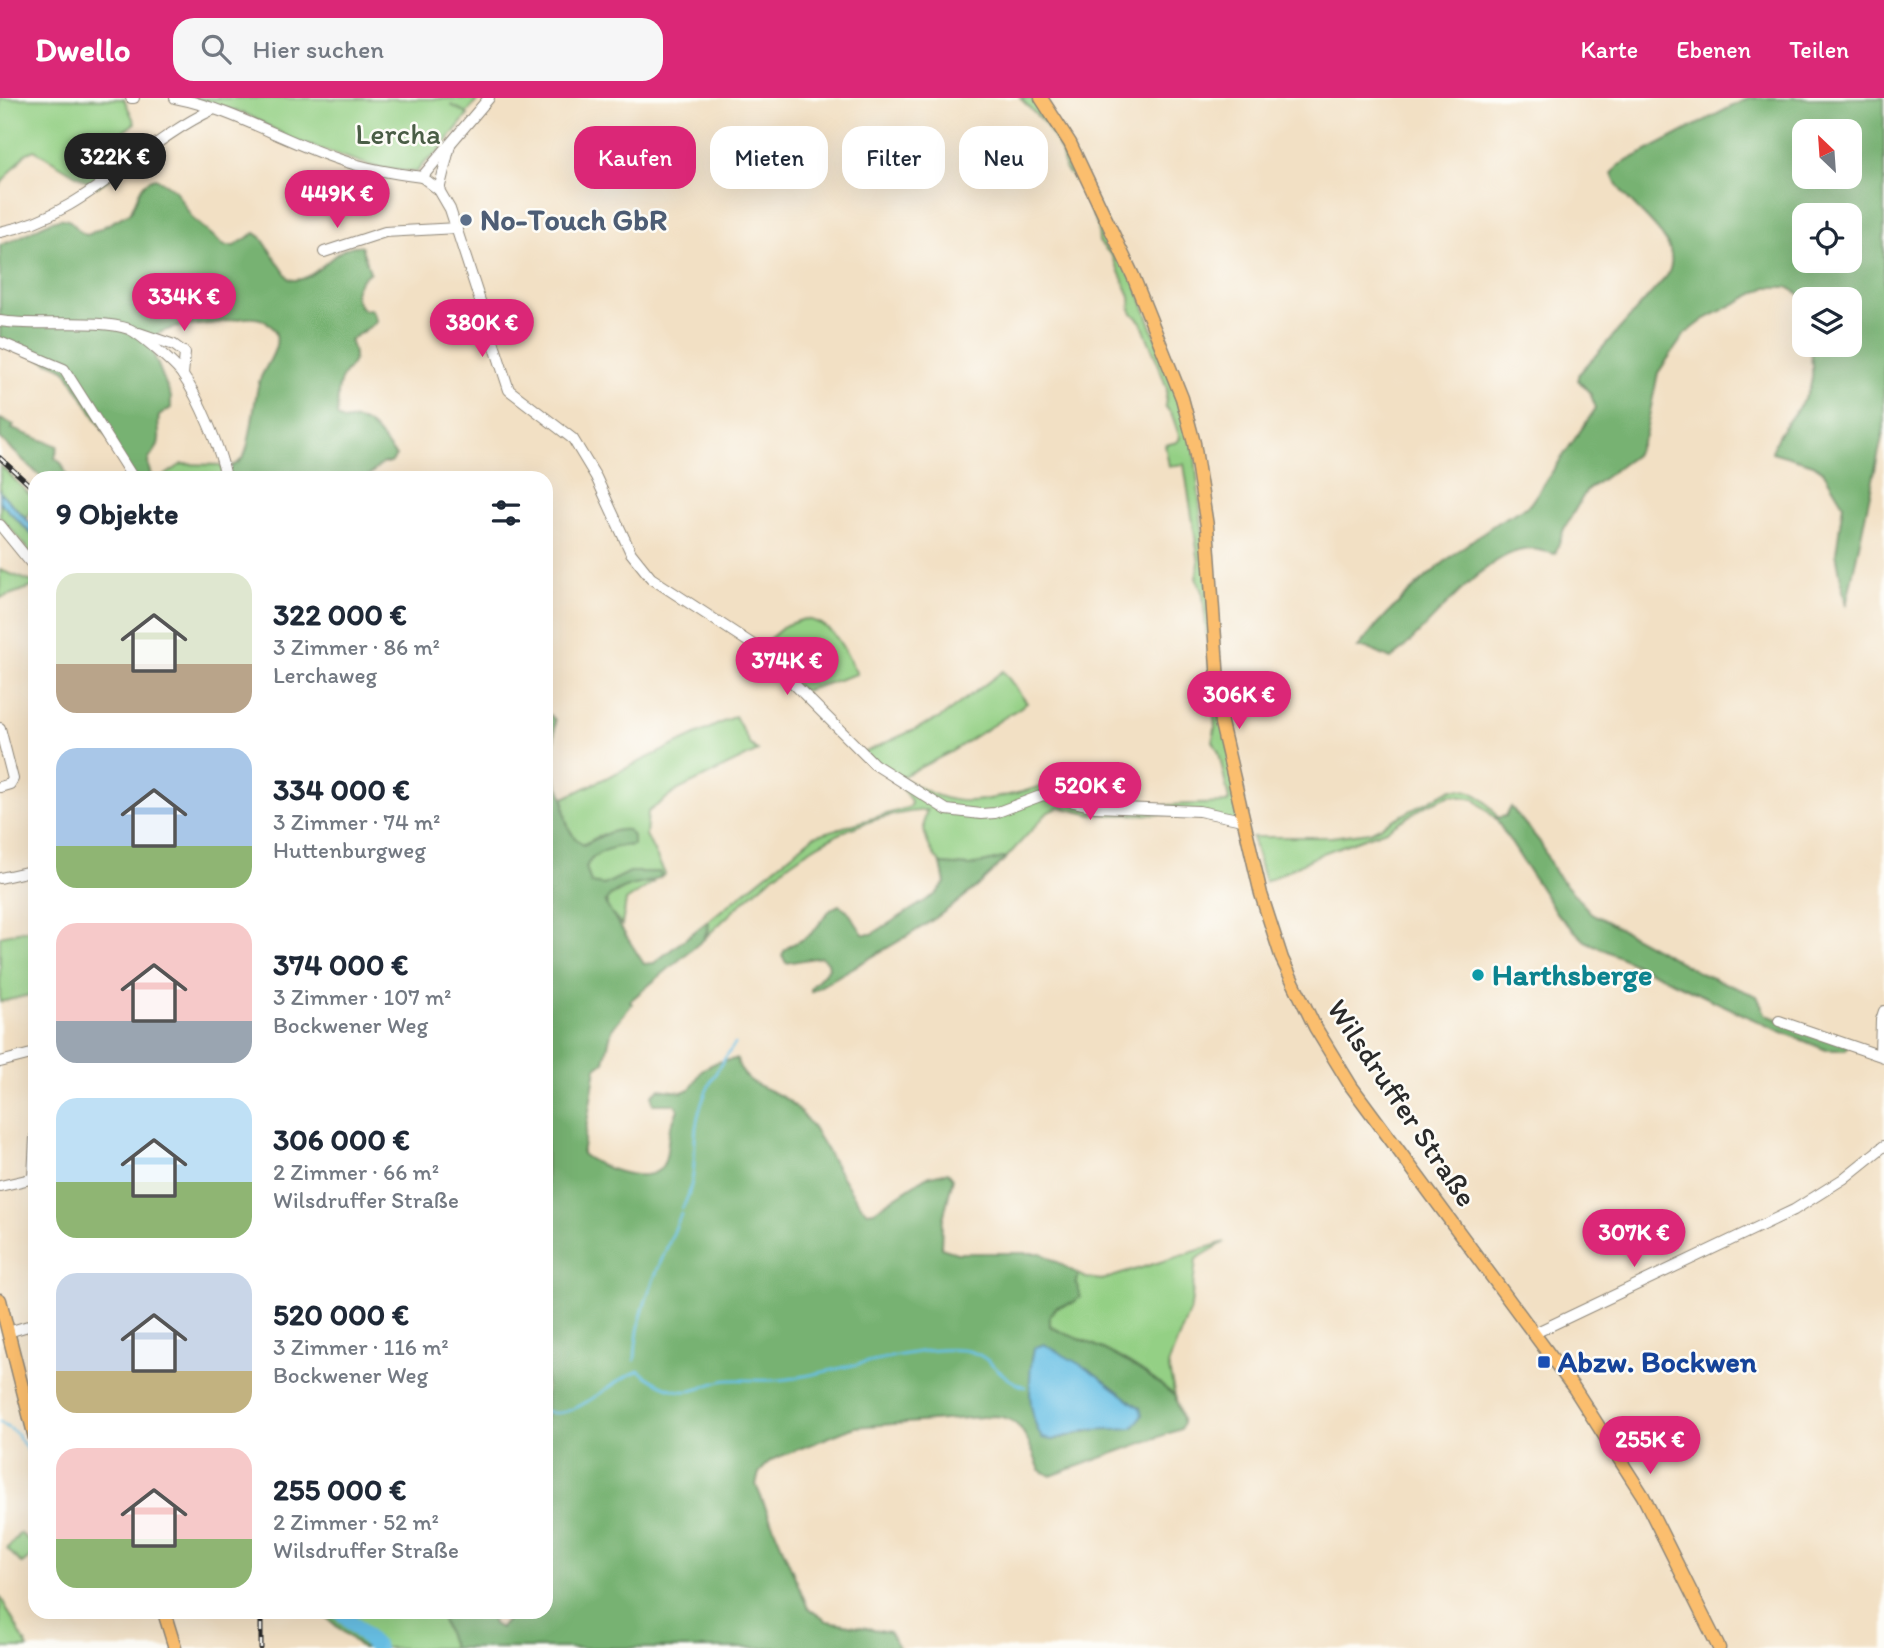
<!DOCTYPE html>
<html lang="de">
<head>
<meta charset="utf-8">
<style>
  :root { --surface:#fff; --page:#f6f6f7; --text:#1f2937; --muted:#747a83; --accent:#db2777 }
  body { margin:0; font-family:Itim,sans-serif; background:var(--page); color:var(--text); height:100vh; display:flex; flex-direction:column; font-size:26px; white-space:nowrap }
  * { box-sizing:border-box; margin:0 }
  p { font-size:23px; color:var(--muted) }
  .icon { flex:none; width:38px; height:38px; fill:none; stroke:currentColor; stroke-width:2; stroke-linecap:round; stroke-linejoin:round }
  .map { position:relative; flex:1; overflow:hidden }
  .sheet { position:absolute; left:28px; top:373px; width:525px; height:1148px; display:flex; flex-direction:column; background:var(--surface); border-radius:21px; box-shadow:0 7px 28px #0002 }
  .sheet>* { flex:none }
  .top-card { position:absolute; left:574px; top:28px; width:665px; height:63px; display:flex; gap:14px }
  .needle { width:46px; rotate:335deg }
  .controls { position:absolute; left:1792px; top:21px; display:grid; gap:14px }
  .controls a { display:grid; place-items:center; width:70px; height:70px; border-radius:14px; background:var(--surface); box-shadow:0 7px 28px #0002; font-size:35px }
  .price { position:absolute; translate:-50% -60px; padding:0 16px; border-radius:24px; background:var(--accent); color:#fff; font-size:23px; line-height:46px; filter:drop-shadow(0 2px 4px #0008) }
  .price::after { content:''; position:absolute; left:50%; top:42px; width:21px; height:16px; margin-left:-10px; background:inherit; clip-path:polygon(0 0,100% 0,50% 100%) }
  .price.selected { background:#222; color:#fff }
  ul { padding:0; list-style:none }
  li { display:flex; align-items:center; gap:21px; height:175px; padding:0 28px }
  li span { display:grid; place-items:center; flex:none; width:196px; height:140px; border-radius:21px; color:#555 }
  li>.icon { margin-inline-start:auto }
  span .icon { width:84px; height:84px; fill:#fffc; stroke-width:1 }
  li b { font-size:30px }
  h2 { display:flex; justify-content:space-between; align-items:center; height:84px; padding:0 28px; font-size:30px }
  .pill { padding:0 24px; border-radius:21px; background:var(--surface); box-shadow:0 7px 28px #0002; font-size:24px; line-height:63px }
  .pill.selected { background:var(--accent); color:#fff }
  header { display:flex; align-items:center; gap:42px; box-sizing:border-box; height:98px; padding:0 35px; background:var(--accent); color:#fff }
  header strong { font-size:33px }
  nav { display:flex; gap:38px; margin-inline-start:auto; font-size:24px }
  .search { width:490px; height:63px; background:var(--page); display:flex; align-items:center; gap:18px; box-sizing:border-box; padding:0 24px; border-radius:21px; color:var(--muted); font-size:26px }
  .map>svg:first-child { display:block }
  .green { fill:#94d085; stroke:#607e58; stroke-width:2 }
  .forest { fill:#77b272; stroke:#516e4e; stroke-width:2; fill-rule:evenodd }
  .water { fill:#68c0e5; stroke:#4a7688; stroke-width:2 }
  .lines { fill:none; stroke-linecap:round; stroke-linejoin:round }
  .stream { stroke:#68c0e5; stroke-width:2.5 }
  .river { stroke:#68c0e5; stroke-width:16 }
  .minor-casing { stroke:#8e8678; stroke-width:12 }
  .major-casing { stroke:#8e8678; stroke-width:15 }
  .minor { stroke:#fff; stroke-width:10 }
  .major { stroke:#fbbe6e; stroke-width:12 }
  .rail-casing { stroke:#2b2b2b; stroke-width:5 }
  .rail { stroke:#fdfcf7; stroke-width:2.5; stroke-dasharray:8; stroke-linecap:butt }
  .service-dot { fill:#5c6f8a; stroke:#fdfcf7; stroke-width:2.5 }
  .culture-dot { fill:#0f9aa8; stroke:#fdfcf7; stroke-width:2.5 }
  .transit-dot { fill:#1a4fb4; stroke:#fdfcf7; stroke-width:2.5 }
  .labels { text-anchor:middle; stroke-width:5; stroke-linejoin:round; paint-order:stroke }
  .park-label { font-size:30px; fill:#4a5d46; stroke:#fdfcf7 }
  .service-label { font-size:30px; font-weight:bold; fill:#4e5e75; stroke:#fdfcf7; text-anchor:start }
  .culture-label { font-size:30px; font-weight:bold; fill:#0d838f; stroke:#fdfcf7; text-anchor:start }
  .street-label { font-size:30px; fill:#2b2b2b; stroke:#fdfcf7 }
  .transit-label { font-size:30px; font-weight:bold; fill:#164399; stroke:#fdfcf7; text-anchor:start }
</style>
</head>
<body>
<header>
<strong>Dwello</strong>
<div class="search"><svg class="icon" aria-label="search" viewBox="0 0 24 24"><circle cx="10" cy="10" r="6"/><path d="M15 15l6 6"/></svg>Hier suchen</div>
<nav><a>Karte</a><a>Ebenen</a><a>Teilen</a></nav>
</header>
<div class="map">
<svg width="1884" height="1550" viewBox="0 0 1884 1550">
  <rect width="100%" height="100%" fill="#fdfcf7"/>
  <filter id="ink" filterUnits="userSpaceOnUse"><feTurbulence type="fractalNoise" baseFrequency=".0143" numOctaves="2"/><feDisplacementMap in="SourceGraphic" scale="14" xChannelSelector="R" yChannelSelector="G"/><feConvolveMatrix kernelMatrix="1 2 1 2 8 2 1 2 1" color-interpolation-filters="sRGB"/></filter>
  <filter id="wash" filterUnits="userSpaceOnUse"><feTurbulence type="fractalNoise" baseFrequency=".00686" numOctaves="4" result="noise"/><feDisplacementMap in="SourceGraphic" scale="28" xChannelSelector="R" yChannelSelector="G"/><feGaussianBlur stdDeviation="1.57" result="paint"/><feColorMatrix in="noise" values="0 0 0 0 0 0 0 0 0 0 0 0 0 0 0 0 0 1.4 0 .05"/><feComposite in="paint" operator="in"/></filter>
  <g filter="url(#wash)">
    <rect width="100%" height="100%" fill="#f2e0c4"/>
    <!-- green -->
    <g class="green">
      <polygon points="0,0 124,1 135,25 82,64 110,80 97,89 34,52 25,56 0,87"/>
      <path d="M191,0L439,1L479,0L467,15L451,7L468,17C457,29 448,43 438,54C430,62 423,63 417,74L381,71L296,43L246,16Z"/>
      <path d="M1020,0H1041L1133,178L1194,345L1217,588L1245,729L1185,716L1092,717L1061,709L1048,714L1007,759L970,768L941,766C928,751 919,731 927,712C831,719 768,779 703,842L709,832L708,823L814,738L910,709L911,703L895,681L863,655L940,620L1003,573L1027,605L951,654L901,679C947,707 964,708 1017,695C1027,693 1038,688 1048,687C1065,685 1076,700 1092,703C1135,711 1183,706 1226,705L1229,702L1219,655L1213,643L1215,629L1203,496L1196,480L1199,464L1184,366L1169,368L1165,347L1177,344L1180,340L1172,317L1165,308L1167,291L1157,263L1141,224L1131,214L1130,198L1112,158L1099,144L1098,129L1078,86L1065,71L1061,53L1045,26Z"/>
      <polygon points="182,366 220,367 228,380 161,380"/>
      <polygon points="0,367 35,402 27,421 0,394"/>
      <polygon points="0,404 35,440 35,459 0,418"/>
      <polygon points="0,472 35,485 35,488 0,500"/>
      <path d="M804,521C835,524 844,552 857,576L803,593L758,550L786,527Z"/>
      <path d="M735,618L750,646L758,653L678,692L648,714L646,737L665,776L662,778L659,774H631L604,787L591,786L586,769C592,756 616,744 630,748L603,736L582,747C569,737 561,716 564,700Z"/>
      <path d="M1452,691C1475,690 1486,702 1498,720H1495L1474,701L1451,697L1427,707L1386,732L1323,755L1265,784L1252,739H1331L1370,734Z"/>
      <polygon points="654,784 626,803 622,827 607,811 607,800 631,787"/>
      <polygon points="35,830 34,896 0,904 0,838"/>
      <path d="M1225,1144L1196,1161L1191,1209L1168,1267L1175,1298C1149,1277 1116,1256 1085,1243C1072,1238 1062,1236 1050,1227V1218L1056,1209L1073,1205L1079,1190L1076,1184L1078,1176L1086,1180L1102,1182Z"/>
      <polygon points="20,1435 35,1448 35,1456 22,1466 7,1451"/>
      <polygon points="0,1498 28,1550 0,1550"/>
      <polygon points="341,1514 439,1514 453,1550 377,1550"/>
    </g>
    <!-- forest -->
    <g class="forest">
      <path d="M1748,0H1884V330L1846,508L1836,455L1843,406L1823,373L1813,366L1772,354C1778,326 1808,308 1812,280C1813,270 1811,257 1810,247H1850V201H1804V205L1799,196L1787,189H1767L1705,221L1685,236L1658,275L1645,338L1635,357L1586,393L1564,431L1555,456C1544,453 1535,450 1523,452C1481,458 1426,534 1391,561L1367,550H1358C1390,507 1453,454 1498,424C1509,417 1520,414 1530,406L1596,310L1590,295L1578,282V277L1667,178C1689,138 1623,111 1612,76L1619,67ZM1804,33H1850V79H1804ZM1804,117H1850V163H1804Z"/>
      <path d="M156,80L175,92L193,121L225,148H234L255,135L261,139L289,181C316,189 333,144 361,148L370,174C355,185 349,198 364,212L371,211L377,224L350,242C362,273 344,265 339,288C337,297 338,308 337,318L344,323C372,316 380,341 396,358L391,365H383L366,380H228L226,370C234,367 239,366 244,358C251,345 254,302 259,284C264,268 286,246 272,229C259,212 233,223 215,225C195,228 170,226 153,239L150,247L171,299V310L159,318C157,327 160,333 159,342C157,361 140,355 153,380H133L65,271L0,244V147C20,142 46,122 60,121C74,119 76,135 87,137C90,137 122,118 130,115C138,102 139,82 156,80Z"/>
      <polygon points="0,321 14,327 12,331 58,348 55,360 62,366 68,380 42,380 0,340"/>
      <path d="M550,617L555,622C555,640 552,659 555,677C557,686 563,696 564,703C564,719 568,737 583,747C599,741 610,730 628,732L633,738V747C617,748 594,752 586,769L591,785L604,787L630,774H659L662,778C645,790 617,783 605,805L644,866L654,865L708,823L709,827L703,842L630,903L632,906L612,931L604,964L596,970L582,1056C596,1068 642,1086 659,1072C669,1064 667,1041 670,1030C672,1023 677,1017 678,1010L674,1006H653L652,997L659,991L682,994L690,991L703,971L717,964L737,961C743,989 768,988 789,1003C819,1026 840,1086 867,1114L874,1113L926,1079L948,1074L953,1080L942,1125L941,1150L957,1155H1041L1078,1176L1076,1184L1080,1199L1073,1205L1056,1209L1050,1218V1228C1062,1236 1072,1238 1085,1243C1117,1256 1149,1277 1175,1298L1183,1325L1181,1331L1051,1378L1040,1372C1029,1348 1025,1320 995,1318L855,1329L771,1362L759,1375L756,1387L808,1510L827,1523L889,1534L899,1550H453L439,1514H490L493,1526L500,1530L508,1521V1514H546V618ZM1034,1250L1090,1272L1140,1310L1101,1330L1052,1342L1031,1291Z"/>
      <polygon points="1511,709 1540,744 1555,775 1591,815 1700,875 1757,898 1766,917 1849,946 1845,952 1826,952 1768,928 1585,843 1557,816 1495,720 1506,718"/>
      <path d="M1007,759C952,820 881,852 811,894V890L829,870L828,864L821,859L786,865L782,857C786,846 799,845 808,838C821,829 823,813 839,807L847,812L863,836H872L936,796L945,785L941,766L970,768Z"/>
      <polygon points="320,1514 341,1514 377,1550 362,1550"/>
    </g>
    <!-- water -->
    <g class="water">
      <polygon points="0,394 35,430 35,440 0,404"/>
      <path d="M1044,1246L1090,1272L1140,1310L1142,1317L1133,1330L1090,1332L1052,1342L1042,1340C1027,1317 1028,1276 1034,1250Z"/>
    </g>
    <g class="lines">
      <!-- stream -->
      <g class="stream">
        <path d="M682,1111C695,1088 694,1066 695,1041C696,1006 715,972 735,946"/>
        <path d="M635,1262C636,1208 662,1165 681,1116"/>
        <path d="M546,1313C573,1325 613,1280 639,1273C655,1285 678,1299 698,1291C708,1288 718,1282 729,1282C748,1281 767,1284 788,1281C839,1273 913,1248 962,1252C993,1255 996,1280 1025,1289"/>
        <polyline points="0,1324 16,1335 29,1355"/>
      </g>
      <!-- river -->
      <polyline class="river" points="341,1514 377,1550"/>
    </g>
  </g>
  <g filter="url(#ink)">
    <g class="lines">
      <!-- minor casing -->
      <g class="minor-casing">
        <g id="minor">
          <polyline points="131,0 134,0"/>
          <path d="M175,0C232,11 283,43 338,61C366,71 393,75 422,79"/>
          <polyline points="422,79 439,92 450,111 509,292 573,341 596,379 631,455 651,480 758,550 874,666 947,712 981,716 995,715 1043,697 1095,709 1199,713 1242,722"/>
          <polyline points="422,79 489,0"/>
          <polyline points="439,92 450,47"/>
          <path d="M0,134C86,117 138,46 214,11"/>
          <polyline points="324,154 385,134 457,130"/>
          <path d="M0,223C37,229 99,220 129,231C139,235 176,267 182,276C199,300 221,352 226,380"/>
          <polyline points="139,235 174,247 185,255 183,277"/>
          <polyline points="0,244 64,271 133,380"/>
          <polyline points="0,427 35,470"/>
          <polyline points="0,630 13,681 10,686 0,689"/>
          <polyline points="0,780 35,772"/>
          <polyline points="1779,923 1884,959"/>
          <polyline points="1880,956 1881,922 1884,913"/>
          <polyline points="0,964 35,955"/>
          <polyline points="33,1080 35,1039"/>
          <polyline points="0,1088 35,1080"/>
          <polyline points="8,1234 35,1226"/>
          <polyline points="1535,1235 1794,1112 1843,1081 1884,1048"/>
        </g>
      </g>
      <!-- major casing -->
      <g class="major-casing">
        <g id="major">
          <polyline points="1041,0 1070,45 1133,178 1182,300 1194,345 1207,428 1221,625 1261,796 1282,861 1315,929 1351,988 1574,1290 1643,1398 1719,1550"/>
          <polyline points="0,1202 35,1340"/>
          <polyline points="164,1514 175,1550"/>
        </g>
      </g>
      <!-- minor -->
      <use href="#minor" class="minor"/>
      <!-- major -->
      <use href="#major" class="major"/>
      <!-- rail casing -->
      <g class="rail-casing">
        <g id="rail">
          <polyline points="0,360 35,392"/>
          <polyline points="261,1550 261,1514"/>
        </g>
      </g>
      <!-- rail -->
      <use href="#rail" class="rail"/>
    </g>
  </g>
  <!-- markers -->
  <circle class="service-dot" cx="466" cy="122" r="7"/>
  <circle class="culture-dot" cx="1478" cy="877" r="7"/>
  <rect class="transit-dot" x="1537" y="1257" width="14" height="14" rx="3.5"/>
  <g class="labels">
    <!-- park labels -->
    <g class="park-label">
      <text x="398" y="46">Lercha</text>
    </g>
    <!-- service labels -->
    <g class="service-label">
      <text x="480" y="132">No-Touch GbR</text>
    </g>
    <!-- culture labels -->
    <g class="culture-label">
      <text x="1492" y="887">Harthsberge</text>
    </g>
    <!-- street labels -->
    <g class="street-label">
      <text transform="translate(1402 1005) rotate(56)" y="10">Wilsdruffer Straße</text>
    </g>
    <!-- transit labels -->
    <g class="transit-label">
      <text x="1558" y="1274">Abzw. Bockwen</text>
    </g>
  </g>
</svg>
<div class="controls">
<a><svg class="needle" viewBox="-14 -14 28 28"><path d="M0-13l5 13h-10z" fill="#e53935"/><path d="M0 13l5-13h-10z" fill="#747a83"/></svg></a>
<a><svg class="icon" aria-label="locate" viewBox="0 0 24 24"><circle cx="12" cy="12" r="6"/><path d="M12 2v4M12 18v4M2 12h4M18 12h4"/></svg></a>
<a><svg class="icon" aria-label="layers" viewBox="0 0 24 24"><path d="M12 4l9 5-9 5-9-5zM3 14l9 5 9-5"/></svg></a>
</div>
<b class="price selected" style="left:115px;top:95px">322K €</b>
<b class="price" style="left:337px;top:132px">449K €</b>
<b class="price" style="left:184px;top:235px">334K €</b>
<b class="price" style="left:482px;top:261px">380K €</b>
<b class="price" style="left:787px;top:599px">374K €</b>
<b class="price" style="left:1239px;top:633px">306K €</b>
<b class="price" style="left:1090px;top:724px">520K €</b>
<b class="price" style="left:1634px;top:1171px">307K €</b>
<b class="price" style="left:1650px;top:1378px">255K €</b>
<div class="top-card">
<a class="pill selected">Kaufen</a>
<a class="pill">Mieten</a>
<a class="pill">Filter</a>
<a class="pill">Neu</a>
</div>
<section class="sheet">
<h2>9 Objekte<svg class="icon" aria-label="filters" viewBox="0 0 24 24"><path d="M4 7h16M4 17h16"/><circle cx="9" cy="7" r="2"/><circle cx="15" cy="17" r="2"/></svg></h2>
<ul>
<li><span style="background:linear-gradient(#dfe7d0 65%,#b9a48a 0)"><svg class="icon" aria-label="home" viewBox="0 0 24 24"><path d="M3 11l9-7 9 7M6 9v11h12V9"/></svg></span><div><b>322 000 €</b><p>3 Zimmer · 86 m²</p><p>Lerchaweg</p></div></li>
<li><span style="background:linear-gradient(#a9c7e8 70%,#8fb573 0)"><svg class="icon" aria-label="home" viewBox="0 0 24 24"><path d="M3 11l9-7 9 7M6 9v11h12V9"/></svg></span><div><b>334 000 €</b><p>3 Zimmer · 74 m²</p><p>Huttenburgweg</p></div></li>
<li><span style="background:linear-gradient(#f6c9c9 70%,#9aa5b1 0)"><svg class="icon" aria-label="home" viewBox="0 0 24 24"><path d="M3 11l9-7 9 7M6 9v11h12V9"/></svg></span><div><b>374 000 €</b><p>3 Zimmer · 107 m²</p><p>Bockwener Weg</p></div></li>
<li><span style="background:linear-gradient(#bfe0f5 60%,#8fb573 0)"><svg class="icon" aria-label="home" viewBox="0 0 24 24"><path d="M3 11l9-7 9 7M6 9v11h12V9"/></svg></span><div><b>306 000 €</b><p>2 Zimmer · 66 m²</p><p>Wilsdruffer Straße</p></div></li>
<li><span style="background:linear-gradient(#c9d6e8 70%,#c2b280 0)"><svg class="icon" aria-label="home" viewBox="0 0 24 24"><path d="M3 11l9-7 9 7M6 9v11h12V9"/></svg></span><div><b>520 000 €</b><p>3 Zimmer · 116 m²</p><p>Bockwener Weg</p></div></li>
<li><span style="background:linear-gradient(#f6c9c9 65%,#8fb573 0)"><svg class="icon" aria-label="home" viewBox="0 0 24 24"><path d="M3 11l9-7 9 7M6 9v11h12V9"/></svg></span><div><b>255 000 €</b><p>2 Zimmer · 52 m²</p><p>Wilsdruffer Straße</p></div></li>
</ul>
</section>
</div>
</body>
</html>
